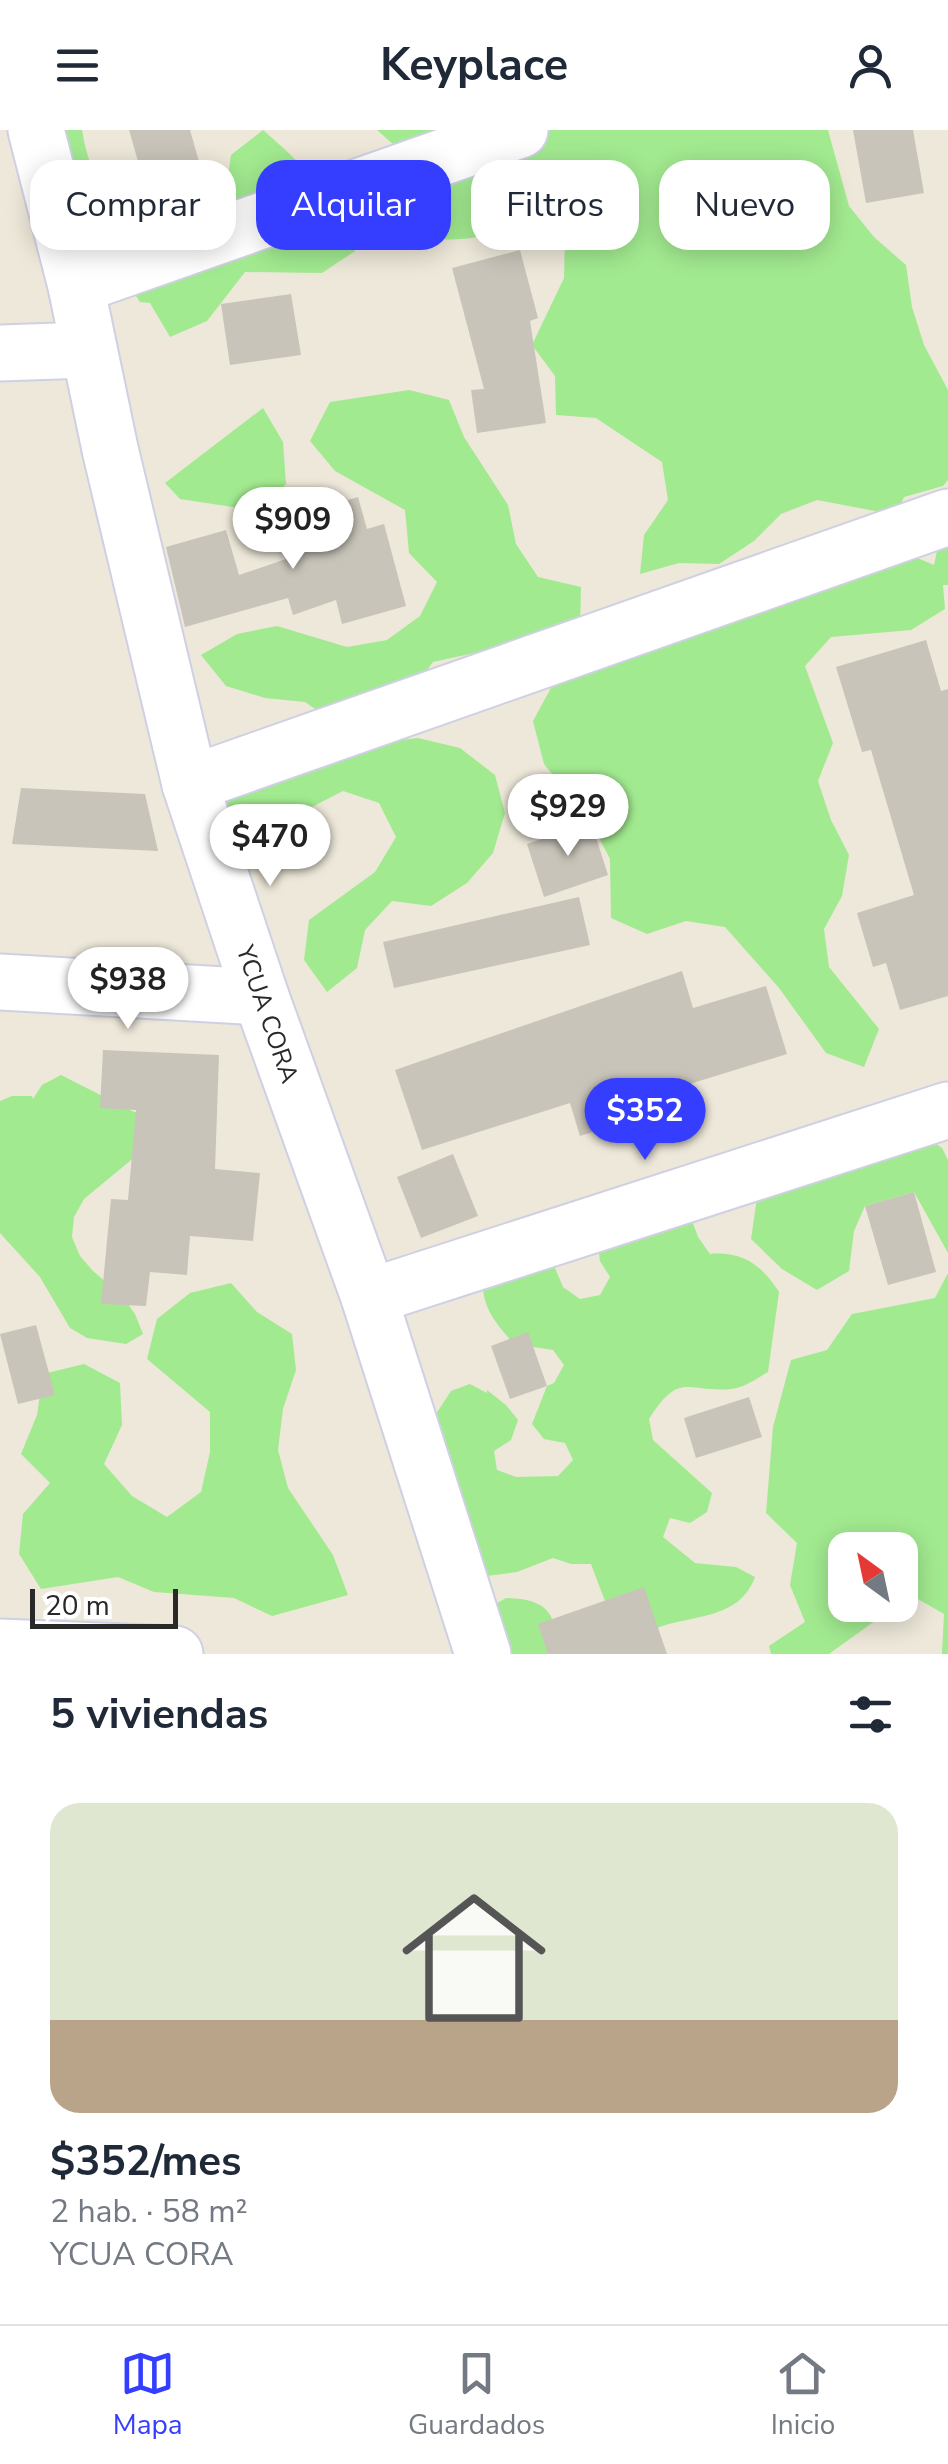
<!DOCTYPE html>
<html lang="es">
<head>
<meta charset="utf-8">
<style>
  :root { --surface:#fff; --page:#f6f6f7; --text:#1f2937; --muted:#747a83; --line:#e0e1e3; --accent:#353eff }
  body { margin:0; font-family:"Nunito Sans",sans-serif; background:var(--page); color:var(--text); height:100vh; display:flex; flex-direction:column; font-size:38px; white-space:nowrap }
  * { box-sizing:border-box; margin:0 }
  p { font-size:32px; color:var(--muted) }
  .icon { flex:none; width:55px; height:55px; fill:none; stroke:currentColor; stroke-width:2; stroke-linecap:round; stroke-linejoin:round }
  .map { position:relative; height:1524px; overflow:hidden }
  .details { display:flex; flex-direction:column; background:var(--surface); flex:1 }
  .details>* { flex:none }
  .top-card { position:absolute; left:30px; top:30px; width:890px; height:90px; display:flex; gap:20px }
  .needle { width:65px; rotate:327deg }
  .buttons { position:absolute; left:828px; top:1402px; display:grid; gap:20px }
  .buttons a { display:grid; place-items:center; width:90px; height:90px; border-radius:20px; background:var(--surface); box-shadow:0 5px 25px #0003; font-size:50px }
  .scale { position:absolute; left:30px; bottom:25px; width:148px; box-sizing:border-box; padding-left:10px; border:5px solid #292929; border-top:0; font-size:28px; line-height:35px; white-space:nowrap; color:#292929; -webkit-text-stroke:8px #fff; paint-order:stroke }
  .price { position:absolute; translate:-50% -85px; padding:0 22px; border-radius:35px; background:#fff; color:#222; font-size:32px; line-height:65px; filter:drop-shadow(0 2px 5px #0008) }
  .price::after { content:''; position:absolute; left:50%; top:60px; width:30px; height:22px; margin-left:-15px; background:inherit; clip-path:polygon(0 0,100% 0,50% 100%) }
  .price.on { background:var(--accent); color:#fff }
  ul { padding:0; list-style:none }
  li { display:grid; align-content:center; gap:20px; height:530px; padding:0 50px }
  li span { display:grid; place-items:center; height:310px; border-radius:30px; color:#555 }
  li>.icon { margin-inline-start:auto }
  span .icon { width:180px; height:180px; fill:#fffc; stroke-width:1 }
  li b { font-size:42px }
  h2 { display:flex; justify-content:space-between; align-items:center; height:120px; padding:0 50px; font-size:42px }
  .tag { padding:0 35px; border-radius:30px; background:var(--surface); box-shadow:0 5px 25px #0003; font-size:35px; line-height:90px }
  .tag.on { background:var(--accent); color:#fff }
  header { display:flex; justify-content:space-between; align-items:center; height:130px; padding:0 50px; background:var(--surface); font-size:45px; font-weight:700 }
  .menu { display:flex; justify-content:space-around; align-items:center; height:140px; border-top:2px solid var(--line); background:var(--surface); font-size:28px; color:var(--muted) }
  .menu a { display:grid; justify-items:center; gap:5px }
  .menu .on { color:var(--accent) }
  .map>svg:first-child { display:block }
  .green { fill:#a2ea90 }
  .building { fill:#c8c4b9 }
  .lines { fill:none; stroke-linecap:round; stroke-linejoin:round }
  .street-casing { stroke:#cfd0e4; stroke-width:59 }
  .street { stroke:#fff; stroke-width:55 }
  .labels { text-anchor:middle; stroke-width:8; stroke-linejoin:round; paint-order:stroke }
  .street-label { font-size:25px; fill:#292929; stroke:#fff }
</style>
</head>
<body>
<header><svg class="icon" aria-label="menu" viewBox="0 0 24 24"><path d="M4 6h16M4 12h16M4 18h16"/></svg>Keyplace<svg class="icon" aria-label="person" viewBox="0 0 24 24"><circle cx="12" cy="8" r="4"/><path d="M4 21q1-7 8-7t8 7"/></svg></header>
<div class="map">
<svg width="948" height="1524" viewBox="0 0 948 1524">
  <rect width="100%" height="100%" fill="#ede8d9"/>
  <!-- green -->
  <g class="green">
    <path d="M34,0H82C91,56 112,72 156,102L195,93L225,67L231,25L263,0C294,26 320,56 353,80L355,121L322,143L245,142L207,191L170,207L150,173L140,172L119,141L88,121Z"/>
    <path d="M377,0H828L849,76L874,107L906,135L912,177L924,215L948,260V350L943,356L904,367L896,385L817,370L781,384L754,411L719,434L679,433L640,444L644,405L668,370L662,332L596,288L556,285L555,246L532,215L564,148L565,108L548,75C536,81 526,90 514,96C475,113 438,111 397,106L394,65L403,23Z"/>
    <polygon points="409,260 449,270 464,307 508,375 516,414 538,447 581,457 580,500 433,532 410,563 339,595 305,572 265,568 226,556 201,525 237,504 277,496 347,517 387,510 420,486 437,452 409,423 405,380 335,341 310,311 330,272"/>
    <polygon points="263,278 283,312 286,354 259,381 180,369 165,353"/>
    <polygon points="939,411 948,411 948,455 943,455 945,479 911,500 831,507 805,536 833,613 818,651 831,690 849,725 842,766 824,799 829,837 879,899 864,937 826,923 779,858 725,797 686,791 647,804 611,788 610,729 591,692 544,634 533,591 552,556 586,534 903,422 934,435"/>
    <polygon points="418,608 460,618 495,645 505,683 493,723 467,753 431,776 392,771 365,800 357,838 327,862 304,830 309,790 375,742 396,707 379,673 343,661 310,678 288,711 256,730 217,717 210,677 339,617"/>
    <polygon points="61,945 134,982 154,984 142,1021 84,1069 74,1087 72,1107 80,1126 93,1141 123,1167 135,1184 143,1204 126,1214 87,1208 70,1198 40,1147 0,1103 0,971 12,966 32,966 33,969 42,955"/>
    <polygon points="907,993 942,1018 948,1030 948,1123 914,1062 865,1076 854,1101 849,1141 817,1160 782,1139 751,1109 757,1068"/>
    <path d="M691,1088L698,1107L710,1124C742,1121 762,1135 779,1162L768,1242C756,1249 745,1257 731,1259C687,1263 680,1240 649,1289L653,1310L712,1363L707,1382L690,1393L670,1388L663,1407L695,1433L736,1437L755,1447C739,1490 694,1484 657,1498L605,1471L591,1434H571L553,1428L517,1442L479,1447L428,1296L451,1261L470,1254L487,1263V1260L506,1275L518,1290L511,1310L494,1321L497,1340L516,1347L558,1346L573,1330L565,1313L544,1309L532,1294L547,1256L554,1253L564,1235L553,1220L514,1214C493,1190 480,1175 483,1142L547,1119L563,1157L580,1169L600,1165L610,1147L600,1131L597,1109Z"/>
    <polygon points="948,1143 948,1524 942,1524 944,1484 911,1465 900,1473 900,1420 845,1420 845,1475 897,1475 829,1524 771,1524 769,1516 805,1492 790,1455 797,1413 766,1383 773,1297 791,1230 827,1220 852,1184 935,1168"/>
    <polygon points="231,1153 257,1182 292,1204 296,1240 283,1279 278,1320 288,1358 333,1425 348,1465 272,1486 234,1468 154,1462 118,1447 41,1459 19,1424 23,1384 50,1353 21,1324 37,1285 43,1244 84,1234 120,1253 122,1295 104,1334 132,1366 167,1387 201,1362 210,1322 210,1282 147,1229 157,1189 190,1163"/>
    <path d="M506,1468C548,1469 558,1484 556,1524H476L489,1478Z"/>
  </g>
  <!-- building -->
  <g class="building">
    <polygon points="129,0 190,0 204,49 148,66"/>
    <polygon points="853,0 913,0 924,63 866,73"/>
    <polygon points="520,120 538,188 530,191 546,293 477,303 471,260 484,259 452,138"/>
    <polygon points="291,164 301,225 230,235 221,174"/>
    <polygon points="358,367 367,399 384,394 406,476 342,494 336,470 293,485 288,468 185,497 166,417 226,400 239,445 321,417 310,381"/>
    <polygon points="926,510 941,561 948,559 948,866 900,880 886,833 873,837 857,783 914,765 871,620 862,622 836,537"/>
    <polygon points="21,658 145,664 158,721 12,714"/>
    <polygon points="591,692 608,745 544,767 527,714"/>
    <polygon points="579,767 590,815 394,858 383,812"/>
    <polygon points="682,841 693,878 766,856 787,924 638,970 643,986 580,1006 570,973 422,1020 395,940"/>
    <polygon points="103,920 219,925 215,1039 260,1043 253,1111 190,1106 187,1145 150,1142 146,1176 101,1174 111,1069 128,1070 136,980 100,978"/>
    <polygon points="453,1024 478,1086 421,1108 397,1047"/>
    <polygon points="914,1062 936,1142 888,1155 865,1076"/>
    <polygon points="36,1195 55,1265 18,1274 0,1204"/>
    <polygon points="528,1202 547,1256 510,1269 491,1216"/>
    <polygon points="749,1267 762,1307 696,1328 684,1288"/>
    <polygon points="644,1457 667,1524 548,1524 538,1494"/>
  </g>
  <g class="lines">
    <!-- street casing -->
    <g class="street-casing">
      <g id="street">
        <polyline points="36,0 76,156 110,319 190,654 261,867 369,1167 483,1524"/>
        <polyline points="76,156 520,0"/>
        <polyline points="0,223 88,220"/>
        <polyline points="190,654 948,387"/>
        <polyline points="0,852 261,867"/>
        <polyline points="369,1167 948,980"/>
        <polyline points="0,1517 175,1524"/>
      </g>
    </g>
    <!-- street -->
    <use href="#street" class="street"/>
  </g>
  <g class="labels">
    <!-- street labels -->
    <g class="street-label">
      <text transform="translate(268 884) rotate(71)" y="9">YCUA CORA</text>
    </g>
  </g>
</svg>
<div class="buttons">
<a><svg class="needle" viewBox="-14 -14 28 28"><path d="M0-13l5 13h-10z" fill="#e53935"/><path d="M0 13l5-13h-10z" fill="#747a83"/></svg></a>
</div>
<div class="scale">20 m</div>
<b class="price" style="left:293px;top:442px">$909</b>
<b class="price" style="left:568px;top:729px">$929</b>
<b class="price" style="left:270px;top:759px">$470</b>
<b class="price" style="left:128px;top:902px">$938</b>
<b class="price on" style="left:645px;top:1033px">$352</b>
<div class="top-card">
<a class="tag">Comprar</a>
<a class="tag on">Alquilar</a>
<a class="tag">Filtros</a>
<a class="tag">Nuevo</a>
</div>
</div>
<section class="details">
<h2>5 viviendas<svg class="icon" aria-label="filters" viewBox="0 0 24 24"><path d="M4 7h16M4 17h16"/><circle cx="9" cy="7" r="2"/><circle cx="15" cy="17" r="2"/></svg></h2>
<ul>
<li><span style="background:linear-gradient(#dfe7d0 70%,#b9a48a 0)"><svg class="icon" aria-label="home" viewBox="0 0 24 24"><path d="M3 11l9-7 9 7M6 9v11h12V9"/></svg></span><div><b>$352/mes</b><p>2 hab. · 58 m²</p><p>YCUA CORA</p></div></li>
</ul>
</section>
<nav class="menu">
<a class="on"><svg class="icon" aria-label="map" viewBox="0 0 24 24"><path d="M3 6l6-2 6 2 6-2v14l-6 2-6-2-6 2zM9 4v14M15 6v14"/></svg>Mapa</a>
<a><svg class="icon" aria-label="saved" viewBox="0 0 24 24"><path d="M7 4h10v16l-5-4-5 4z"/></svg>Guardados</a>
<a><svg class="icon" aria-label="home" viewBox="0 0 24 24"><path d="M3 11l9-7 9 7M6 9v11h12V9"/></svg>Inicio</a>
</nav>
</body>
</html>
